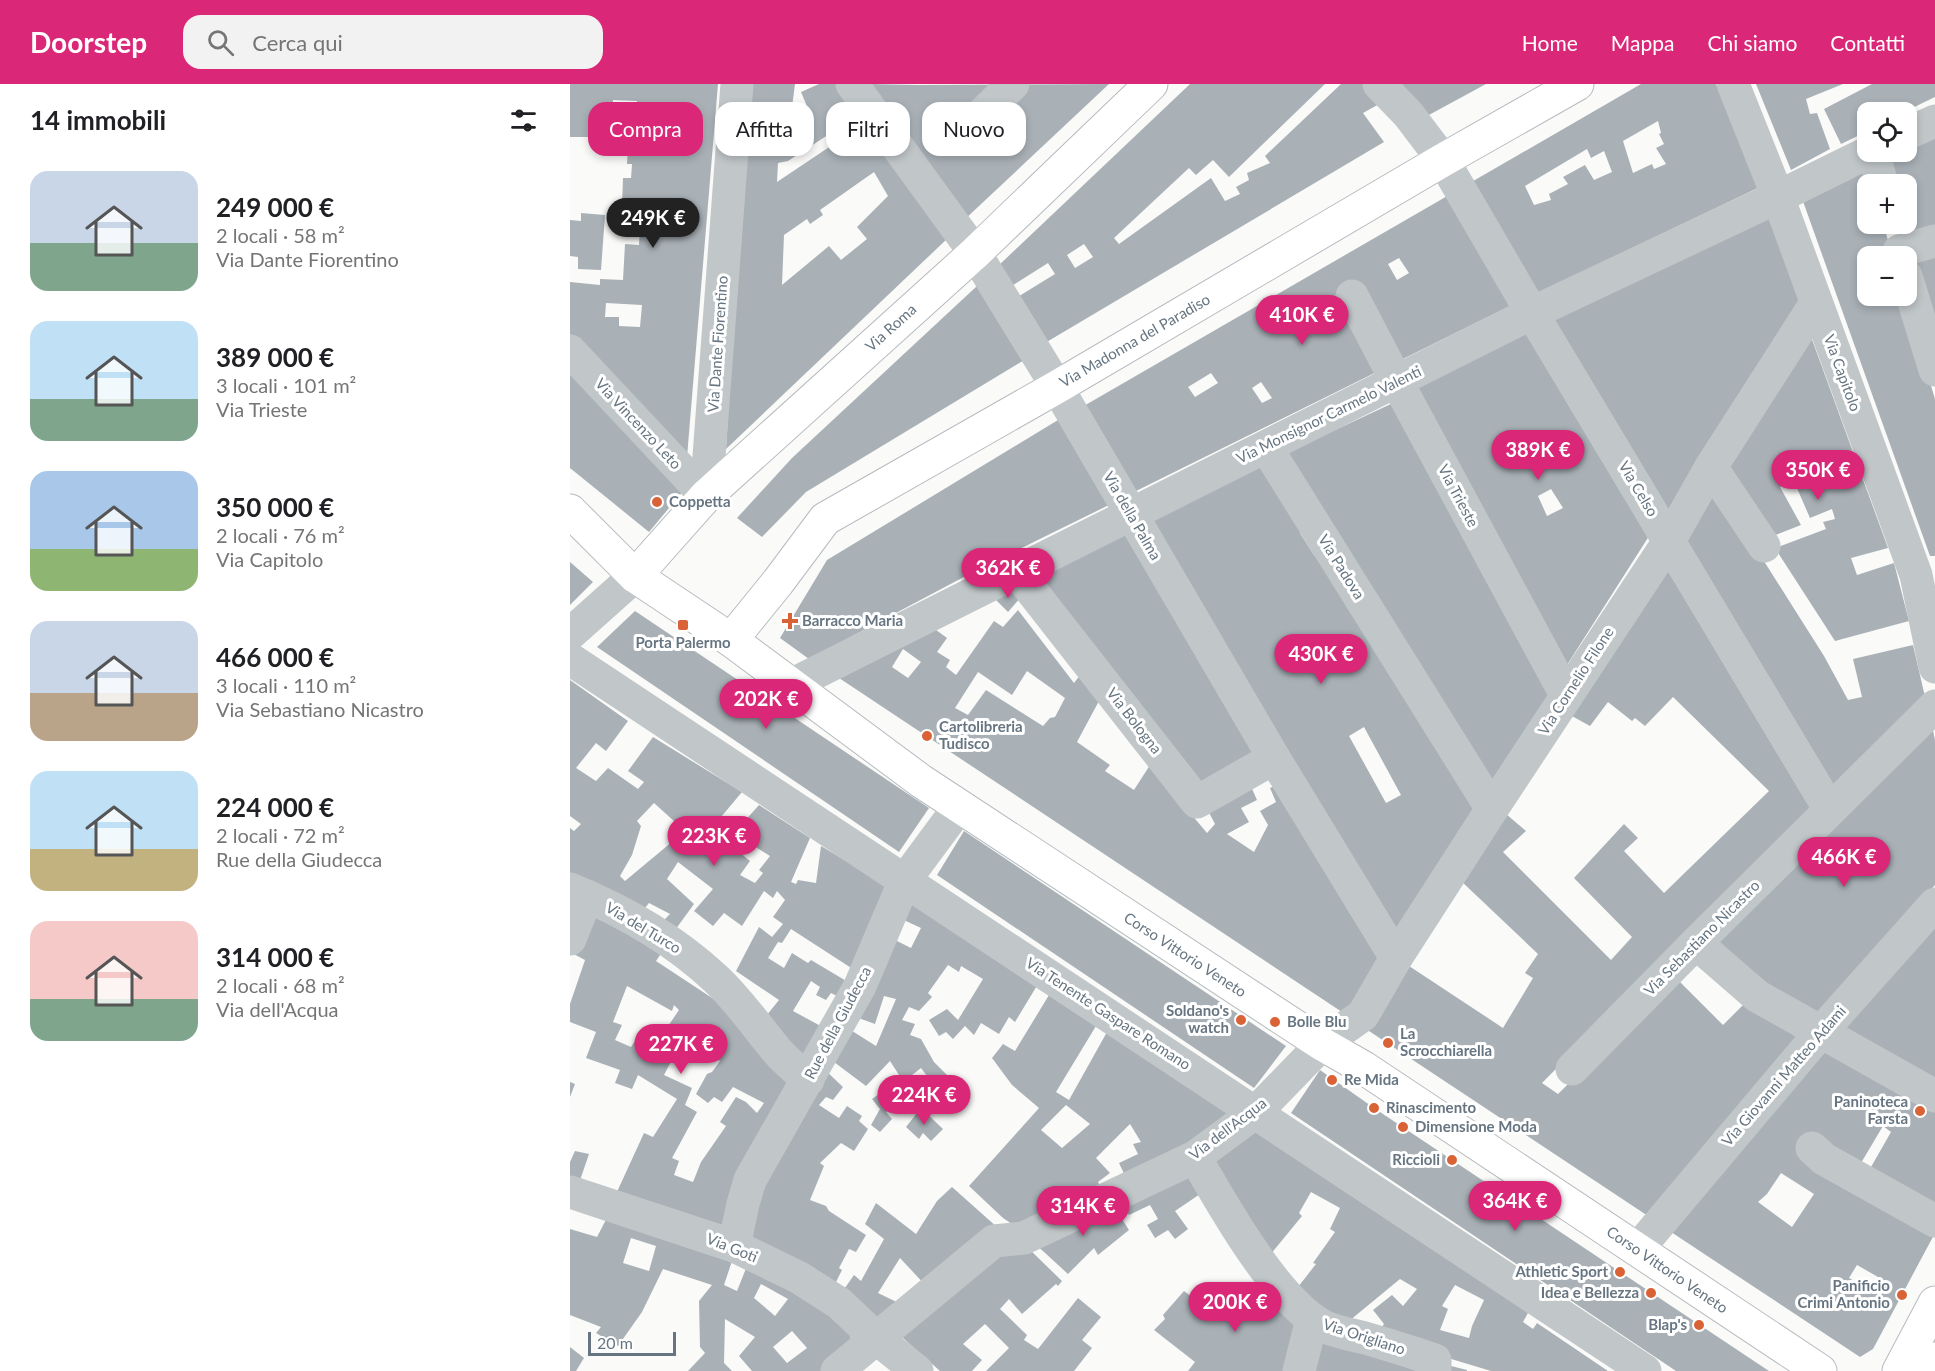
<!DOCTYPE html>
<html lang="it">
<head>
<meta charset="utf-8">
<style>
  :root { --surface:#fff; --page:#f2f2f2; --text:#202124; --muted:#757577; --accent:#db2777 }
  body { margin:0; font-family:Lato,sans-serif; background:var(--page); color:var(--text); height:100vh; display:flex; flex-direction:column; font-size:22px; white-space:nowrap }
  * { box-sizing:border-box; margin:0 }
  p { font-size:20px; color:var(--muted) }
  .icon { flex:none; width:33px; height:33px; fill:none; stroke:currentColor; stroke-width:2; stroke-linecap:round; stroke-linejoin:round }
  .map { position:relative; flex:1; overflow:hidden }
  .sheet { display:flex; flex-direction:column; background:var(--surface); width:570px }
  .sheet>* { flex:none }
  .banner { position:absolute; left:18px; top:18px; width:570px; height:54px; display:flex; gap:12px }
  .controls { position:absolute; left:1287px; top:18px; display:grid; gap:12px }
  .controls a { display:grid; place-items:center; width:60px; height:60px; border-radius:12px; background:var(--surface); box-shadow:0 3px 9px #0003; font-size:30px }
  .scale { position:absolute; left:18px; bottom:15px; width:88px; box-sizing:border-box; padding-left:6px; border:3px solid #667581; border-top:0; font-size:16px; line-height:21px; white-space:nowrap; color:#667581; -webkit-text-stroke:4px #fff; paint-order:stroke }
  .price { position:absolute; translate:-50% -51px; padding:0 14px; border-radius:21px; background:var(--accent); color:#fff; font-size:20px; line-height:39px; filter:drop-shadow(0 2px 3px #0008) }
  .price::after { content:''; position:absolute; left:50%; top:36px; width:18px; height:14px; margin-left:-9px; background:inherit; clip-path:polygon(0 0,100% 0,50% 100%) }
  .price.selected { background:#222; color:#fff }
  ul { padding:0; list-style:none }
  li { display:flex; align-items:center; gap:18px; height:150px; padding:0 30px }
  li span { display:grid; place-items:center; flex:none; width:168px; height:120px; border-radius:18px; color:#555 }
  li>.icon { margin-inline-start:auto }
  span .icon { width:72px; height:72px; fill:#fffc; stroke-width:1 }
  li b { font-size:26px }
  h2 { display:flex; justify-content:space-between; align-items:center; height:72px; padding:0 30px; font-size:26px }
  .tag { padding:0 21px; border-radius:18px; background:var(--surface); box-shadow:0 3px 9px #0003; font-size:21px; line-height:54px }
  .tag.selected { background:var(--accent); color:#fff }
  header { display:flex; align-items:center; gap:36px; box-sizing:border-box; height:84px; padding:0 30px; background:var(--accent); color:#fff }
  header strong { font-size:28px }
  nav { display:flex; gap:33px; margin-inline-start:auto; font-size:21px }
  .search { width:420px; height:54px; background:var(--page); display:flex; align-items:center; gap:15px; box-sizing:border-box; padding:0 21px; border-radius:18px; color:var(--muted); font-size:22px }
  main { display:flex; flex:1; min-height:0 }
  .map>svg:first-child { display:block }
  .building { fill:#a9b1b7; fill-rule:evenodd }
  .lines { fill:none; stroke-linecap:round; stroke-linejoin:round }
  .secondary-casing { stroke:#b6bbc0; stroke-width:35 }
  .street { stroke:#c1c6c9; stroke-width:33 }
  .secondary { stroke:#fff; stroke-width:33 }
  .poi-dot { fill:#da6237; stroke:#fff; stroke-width:2 }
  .labels { text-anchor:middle; stroke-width:6; stroke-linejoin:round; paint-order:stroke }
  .street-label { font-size:15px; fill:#667581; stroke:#fff }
  .poi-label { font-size:15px; font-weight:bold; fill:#667581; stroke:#fff; text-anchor:start }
</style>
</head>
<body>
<header>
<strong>Doorstep</strong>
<div class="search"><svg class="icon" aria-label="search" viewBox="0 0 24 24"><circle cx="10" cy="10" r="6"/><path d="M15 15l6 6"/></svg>Cerca qui</div>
<nav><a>Home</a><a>Mappa</a><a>Chi siamo</a><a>Contatti</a></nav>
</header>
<main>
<section class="sheet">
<h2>14 immobili<svg class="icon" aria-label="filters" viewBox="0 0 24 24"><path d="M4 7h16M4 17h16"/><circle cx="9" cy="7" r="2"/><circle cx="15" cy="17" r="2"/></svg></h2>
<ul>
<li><span style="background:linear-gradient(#c9d6e8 60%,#7fa58c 0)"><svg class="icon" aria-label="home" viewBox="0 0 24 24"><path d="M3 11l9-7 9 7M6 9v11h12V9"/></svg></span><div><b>249 000 €</b><p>2 locali · 58 m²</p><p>Via Dante Fiorentino</p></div></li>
<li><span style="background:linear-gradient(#bfe0f5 65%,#7fa58c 0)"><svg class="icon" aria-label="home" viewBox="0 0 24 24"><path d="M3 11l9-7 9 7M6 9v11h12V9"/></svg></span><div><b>389 000 €</b><p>3 locali · 101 m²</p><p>Via Trieste</p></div></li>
<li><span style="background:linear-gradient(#a9c7e8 65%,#8fb573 0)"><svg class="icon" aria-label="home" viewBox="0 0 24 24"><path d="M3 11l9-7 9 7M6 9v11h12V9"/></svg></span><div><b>350 000 €</b><p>2 locali · 76 m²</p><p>Via Capitolo</p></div></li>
<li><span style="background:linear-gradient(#c9d6e8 60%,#b9a48a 0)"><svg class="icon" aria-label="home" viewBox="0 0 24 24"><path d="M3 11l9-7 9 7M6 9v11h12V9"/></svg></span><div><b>466 000 €</b><p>3 locali · 110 m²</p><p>Via Sebastiano Nicastro</p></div></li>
<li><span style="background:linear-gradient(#bfe0f5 65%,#c2b280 0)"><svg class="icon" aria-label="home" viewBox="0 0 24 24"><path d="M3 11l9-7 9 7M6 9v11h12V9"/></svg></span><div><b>224 000 €</b><p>2 locali · 72 m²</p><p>Rue della Giudecca</p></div></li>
<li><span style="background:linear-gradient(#f6c9c9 65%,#7fa58c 0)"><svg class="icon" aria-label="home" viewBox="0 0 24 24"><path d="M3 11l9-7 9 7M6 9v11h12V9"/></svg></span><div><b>314 000 €</b><p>2 locali · 68 m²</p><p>Via dell'Acqua</p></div></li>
</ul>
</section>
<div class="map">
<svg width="1365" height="1287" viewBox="0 0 1365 1287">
  <rect width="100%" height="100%" fill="#fafaf8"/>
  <!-- building -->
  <g class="building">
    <path d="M0,0H148L117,373L0,250V198L30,201V195L53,196L55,160L69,161L71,121H52L53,94H61L62,80H57L58,61H79V46L65,45L67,17L43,16L42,53H0ZM36,219L72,221L70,243L49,242V233H35Z"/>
    <path d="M178,0H225L221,31L239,27L231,8L249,0H268L290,30L218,77L208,79L207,98L295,39L378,154L156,365ZM304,88L318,112L287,143L297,155L271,176L259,162L212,201L214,151L237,135L240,140L253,131L250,126Z"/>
    <path d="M300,0L347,1L539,0L393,137ZM371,44L380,55L368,64L359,53Z"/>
    <path d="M620,0H755L659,93L643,76L626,91L619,84L544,154L549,160L641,94L655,117L670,110L666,103L679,96L677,89L700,79L695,72L771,0H793L811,19L793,29L814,58L475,259L446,214L485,190L478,179L440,203L427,183ZM514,160L523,173L505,184L497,171Z"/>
    <polygon points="826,0 916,0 857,32"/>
    <path d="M1071,0H1146L1190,103L966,210L898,100ZM1088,37L1091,49L1089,50L1094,60L1086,64L1096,80L1084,85L1082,80L1063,89L1053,57ZM1017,65L1021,74L1034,67L1042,88L1024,96L1015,81L993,93L998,100L979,110L981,116L964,121L955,102Z"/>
    <polygon points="1186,0 1273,0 1236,15 1240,30 1247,29 1260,65 1221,86"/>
    <polygon points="1302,0 1365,0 1365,13 1334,28 1298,28 1298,47 1271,60 1254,25"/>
    <polygon points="1365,45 1365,151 1338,159 1333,140 1336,140 1336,100 1321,100 1318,68 1336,68 1336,59"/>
    <polygon points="1295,79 1298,100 1298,140 1313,140 1323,172 1298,172 1298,212 1334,212 1365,315 1365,472 1360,472 1230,109"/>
    <path d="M879,111L944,220L562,409L512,323ZM829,174L839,189L827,196L818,180ZM641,289L648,299L625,313L618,303ZM691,298L702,314L692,319L682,304Z"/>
    <polygon points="1197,128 1231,221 1097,428 981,233"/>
    <polygon points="11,129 35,131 31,186 8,185 8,173 0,172 0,136 11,137"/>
    <polygon points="1365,162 1365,248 1342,169"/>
    <polygon points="407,202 456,275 236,408 192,453 167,434 222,374"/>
    <path d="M958,244L1081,449L997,581L842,301ZM981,405L993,424L977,432L968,412Z"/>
    <polygon points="1240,250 1318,464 1281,474 1287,491 1324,479 1339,537 1265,557 1205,464 1256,445 1253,438 1265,435 1262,425 1240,434 1223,395 1210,403 1231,441 1200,453 1154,384"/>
    <polygon points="0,283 114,406 79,448 0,384"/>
    <polygon points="823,319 986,608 928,697 917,696 716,369"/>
    <polygon points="493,333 543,419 409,485 239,575 210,554 257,476"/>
    <path d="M696,378L737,445L730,449L744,471L751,467L909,721L825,853L577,437ZM794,643L831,711L816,719L779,652Z"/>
    <polygon points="1147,403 1254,572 1278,616 1292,613 1283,575 1343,561 1356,617 1264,708 1112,456"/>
    <polygon points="556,450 687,669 625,703 469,494"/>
    <polygon points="0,478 23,498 0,521"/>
    <polygon points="1098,481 1247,722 972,999 988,1010 1106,894 1153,941 1175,919 1236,954 1081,1134 796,945 836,880 933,944 963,894 955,889 968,870 890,796 936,730 956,747 933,768 1041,876 1062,853 1004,794 1054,740 1068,754 1054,767 1094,809 1199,707 1103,613 1075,642 1065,634 1062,637 1038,618 1020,642 1000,631"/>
    <polygon points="438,505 452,512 438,528 423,513"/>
    <path d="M448,526L504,599L511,590L530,615L507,658L540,681L535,687L564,706L580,681L637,749L645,740L635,721L679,698L687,716L671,724L679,738L657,750L684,768L698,741L690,727L706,718L700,704L707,701L811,870L775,930L266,592L362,543L377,554L367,568L380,576L376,583L386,591L424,537L433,543ZM333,565L351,578L338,594L322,583ZM457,587L495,614L485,633L480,634L473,642L416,606L398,631L385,624L408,588L442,611Z"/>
    <polygon points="65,527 359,724 329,768 27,563"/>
    <path d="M0,596L58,637L36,667L26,659L6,684L26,697L38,684L68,705L74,698L58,687L83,653L172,708L141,745L180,777L170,791L185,799L193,789L189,786L200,772L181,760L179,763L163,750L189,721L240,754L221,798L226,800L228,796L246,799L251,762L323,805L289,889L221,845L212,859L208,858L198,874L214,884L222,869L238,879L241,876L283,901L275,916L261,909L256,916L246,911L250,903L241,897L223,927L258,946L237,988L192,937L209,916L166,887L189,843L202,853L213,840L203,833L215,816L207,807L203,814L194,807L172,842L154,829L143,842L124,827L143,805L108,778L97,795L124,820L100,853L86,844L100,830L79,819L66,835L0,800V744L4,747L11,740L0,732ZM84,719L115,747L55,797L50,792L62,771L71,742L67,737Z"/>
    <polygon points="1361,637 1365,656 1365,801 1252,934 1195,902 1140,857"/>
    <polygon points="394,747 716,962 684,1004 367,791"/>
    <polygon points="334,814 468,900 445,938 439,933 429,950 411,939 404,951 395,942 383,955 376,948 369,952 359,936 377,925 388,936 413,895 391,882 389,888 378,881 358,909 362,913 349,927 339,923 332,936 345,940 340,951 351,955 364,978 391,1005 379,1014 360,996 351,984 337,995 348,1010 316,1028 322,1035 310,1048 301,1041 310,1025 302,1015 331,994 320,977 296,1002 260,975 279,945 306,962 326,915 314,912 305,940 283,932 317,852 341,864 351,844 325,832"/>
    <path d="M20,823L96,862L86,877L177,937L233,995L159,1150L46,1110L74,1049L83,1053L107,1015L68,991L62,1005L45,999L50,986L16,974L26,948L0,938V920L15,876L0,868ZM57,902L102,927L104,921L109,926L96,945L150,977L142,988L137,990L126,1010L138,1019L144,1013L152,1018L163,1003L194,1019L187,1029L176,1018L166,1013L150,1038L156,1042L131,1078L123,1098L104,1091L109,1077L102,1074L127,1028L115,1021L122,1004L94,991L107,966L92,958L87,967L67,954L61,963L45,956L52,941L43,938Z"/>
    <polygon points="1365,838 1365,999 1269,945"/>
    <path d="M479,911L526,942L486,1008L499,1016L537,948L669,1033L558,1098L549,1079L568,1070L563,1060L571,1058L560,1040L526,1074L540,1089L528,1098L533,1109L502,1122L486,1106L475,1117L487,1129L454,1148L433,1134L399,1102L469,1024L442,1001L422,974L433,960L445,967ZM496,1021L520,1040L492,1064L471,1046Z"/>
    <path d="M1254,959L1365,1021V1129L1297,1090L1321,1048L1313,1042L1288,1084L1365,1149L1303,1265L1290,1273L1095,1144ZM1211,1089L1244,1110L1222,1143L1188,1118L1197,1110ZM1287,1181L1315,1197L1313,1201L1303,1196L1298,1205L1279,1194Z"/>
    <polygon points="253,984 273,1003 263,1016 256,1013 249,1021 269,1034 277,1022 292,1032 289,1037 298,1045 284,1067 271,1059 250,1079 254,1082 240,1116 256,1122 259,1127 296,1151 286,1168 279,1165 269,1184 272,1186 262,1206 172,1158 184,1108"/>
    <polygon points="750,986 804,1024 1199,1287 1106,1287 721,1029"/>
    <polygon points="0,998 5,1000 0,1013"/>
    <polygon points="351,1024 373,1045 361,1057 353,1049 349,1055 336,1043"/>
    <path d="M681,1041L963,1220L953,1238L963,1245L967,1239L1038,1287H921L805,1252L814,1240L803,1226L822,1211L833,1222L847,1205L830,1195L773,1242L728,1203L746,1180L743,1179L765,1148L760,1145L770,1124L741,1108L729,1129L732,1132L700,1171L637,1072ZM885,1201L914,1216L902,1242L899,1254L870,1246L878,1225L872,1222Z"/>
    <polygon points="5,1067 19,1070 8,1102 0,1100 0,1078"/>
    <polygon points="620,1083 636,1106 605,1127 618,1145 605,1155 598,1146 585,1154 577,1141 588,1135 580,1121 559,1131 548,1115"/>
    <polygon points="382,1103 428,1144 358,1204 330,1174 308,1209 337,1223 315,1241 270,1211 284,1191 291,1197 314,1155 295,1140 306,1119 346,1150 367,1117"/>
    <polygon points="541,1118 559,1146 528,1171 524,1164 498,1190 462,1157"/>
    <path d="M40,1128L164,1171L154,1201L167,1207L179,1177L276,1233L284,1268L257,1287H182L169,1272L185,1253L155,1235L154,1279L162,1287H118L135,1269L130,1263L129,1217L142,1201L93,1185L72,1228L48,1262L26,1249L31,1243L0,1231V1145L27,1153ZM61,1154L86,1162L79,1187L53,1179ZM191,1200L218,1215L205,1232L184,1214ZM222,1247L237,1264L217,1279L203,1263Z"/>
    <polygon points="455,1161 492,1197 488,1202 486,1200 452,1230 439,1215 430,1225 457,1251 454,1256 468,1265 508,1214 531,1233 512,1256 522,1264 504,1287 416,1287 439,1264 415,1240 393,1260 412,1276 402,1287 370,1287 324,1246 386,1193"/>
    <polygon points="642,1201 681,1232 702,1202 738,1235 723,1287 618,1287 625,1278 584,1246 595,1235 593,1231 614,1207 629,1218"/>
    <polygon points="746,1246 860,1287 738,1287"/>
    <polygon points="0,1263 14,1274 6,1287 0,1287"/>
    <polygon points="873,1280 897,1286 897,1287 872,1287"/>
  </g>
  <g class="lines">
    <!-- secondary casing -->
    <g class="secondary-casing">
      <g id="secondary">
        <polyline points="0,427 65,492 161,556 351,697 752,960 794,984 1250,1287"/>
        <polyline points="65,492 136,412 405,169 581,0"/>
        <polyline points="161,556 208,498 255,435 487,303 873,76 1007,0"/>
        <polyline points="1329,1287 1365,1219"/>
        <polyline points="1352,1287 1365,1275"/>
      </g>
    </g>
    <!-- street -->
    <g class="street">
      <polyline points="282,0 405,169 487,303 704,674 826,874"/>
      <polyline points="809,0 838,30 873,76 962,229 1260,726"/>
      <polyline points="1163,0 1208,113 1346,491 1365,583"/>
      <polyline points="403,39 443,0"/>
      <polyline points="1336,50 1365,37"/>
      <polyline points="1303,68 1312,100"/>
      <polyline points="1329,167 1365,157"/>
      <polyline points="1336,192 1365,286"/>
      <polyline points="782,212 827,298 996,611"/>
      <polyline points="0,267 136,412"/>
      <polyline points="696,363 922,725"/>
      <polyline points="1141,383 1194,462"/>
      <polyline points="136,412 167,0"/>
      <polyline points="446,487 627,718 704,674"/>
      <polyline points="0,550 65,492"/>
      <polyline points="0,575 1075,1287"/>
      <polyline points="221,601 962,229 1208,113 1299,68"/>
      <path d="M0,805C52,826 104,856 145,894C169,916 187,943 208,968C217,978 228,987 238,996"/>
      <polyline points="0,855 17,812"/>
      <polyline points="1126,859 1187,912 1365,1012"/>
      <polyline points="1002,985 1126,859 1365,622"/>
      <polyline points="1242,1064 1254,1075 1365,1137"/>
      <path d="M625,1073C652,1120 707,1219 755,1243C767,1248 782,1251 795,1254C819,1261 842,1268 865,1276V1287"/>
      <polyline points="0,1108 164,1162 228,1193 269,1219 306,1254 347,1287"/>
      <polyline points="164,1162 173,1120 180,1096 290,902 335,796 389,723"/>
      <polyline points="1067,1166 1250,949 1365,820"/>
      <polyline points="267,1287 424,1157 454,1154 625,1073 686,1028 752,960 793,931 826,874 922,725 1099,457 1141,383 1246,219"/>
      <polyline points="729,1287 742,1235"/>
    </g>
    <!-- secondary -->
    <use href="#secondary" class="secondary"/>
  </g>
  <!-- markers -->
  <g class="poi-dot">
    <circle cx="87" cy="418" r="6"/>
    <path d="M217 528h6v6h6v6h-6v6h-6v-6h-6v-6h6z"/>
    <rect x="107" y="535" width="12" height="12" rx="3"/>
    <circle cx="357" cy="652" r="6"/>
    <circle cx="671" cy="936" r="6"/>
    <circle cx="705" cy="938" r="6"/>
    <circle cx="818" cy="959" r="6"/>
    <circle cx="762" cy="996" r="6"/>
    <circle cx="804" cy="1024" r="6"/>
    <circle cx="1350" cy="1027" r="6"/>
    <circle cx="833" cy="1043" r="6"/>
    <circle cx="882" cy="1076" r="6"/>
    <circle cx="1050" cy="1188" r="6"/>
    <circle cx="1081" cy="1209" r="6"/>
    <circle cx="1332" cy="1211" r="6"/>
    <circle cx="1129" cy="1241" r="6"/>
  </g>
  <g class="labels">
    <!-- street labels -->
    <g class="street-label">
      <text transform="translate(321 244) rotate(-42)" y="5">Via Roma</text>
      <text transform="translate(565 257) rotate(-30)" y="5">Via Madonna del Paradiso</text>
      <text transform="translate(148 260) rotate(-86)" y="5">Via Dante Fiorentino</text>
      <text transform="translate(1272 289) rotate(70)" y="5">Via Capitolo</text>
      <text transform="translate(759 331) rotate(-26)" y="5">Via Monsignor Carmelo Valenti</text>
      <text transform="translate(68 340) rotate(47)" y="5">Via Vincenzo Leto</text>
      <text transform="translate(1068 405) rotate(59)" y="5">Via Celso</text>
      <text transform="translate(888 412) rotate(62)" y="5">Via Trieste</text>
      <text transform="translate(562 432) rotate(60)" y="5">Via della Palma</text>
      <text transform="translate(771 483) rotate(58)" y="5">Via Padova</text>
      <text transform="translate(1006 597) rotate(-57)" y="5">Via Cornelio Filone</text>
      <text transform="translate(564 637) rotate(52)" y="5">Via Bologna</text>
      <text transform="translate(73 844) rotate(31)" y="5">Via del Turco</text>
      <text transform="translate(1132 854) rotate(-45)" y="5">Via Sebastiano Nicastro</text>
      <text transform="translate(615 871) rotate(33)" y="5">Corso Vittorio Veneto</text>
      <text transform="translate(538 930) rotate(33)" y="5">Via Tenente Gaspare Romano</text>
      <text transform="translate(268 939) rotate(-62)" y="5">Rue della Giudecca</text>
      <text transform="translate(1214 992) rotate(-49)" y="5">Via Giovanni Matteo Adami</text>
      <text transform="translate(658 1045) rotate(-37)" y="5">Via dell'Acqua</text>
      <text transform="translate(162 1164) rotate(22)" y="5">Via Goti</text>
      <text transform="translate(1097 1186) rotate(34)" y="5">Corso Vittorio Veneto</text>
      <text transform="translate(794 1253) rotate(18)" y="5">Via Origliano</text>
    </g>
    <!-- poi labels -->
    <g class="poi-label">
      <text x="99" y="423">Coppetta</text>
      <text x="232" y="542">Barracco Maria</text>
      <text x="113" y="564" text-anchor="middle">Porta Palermo</text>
      <text x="369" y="648">Cartolibreria<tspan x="369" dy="17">Tudisco</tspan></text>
      <text x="659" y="932" text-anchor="end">Soldano's<tspan x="659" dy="17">watch</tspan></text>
      <text x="717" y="943">Bolle Blu</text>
      <text x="830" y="955">La<tspan x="830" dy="17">Scrocchiarella</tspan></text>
      <text x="774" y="1001">Re Mida</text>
      <text x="1338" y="1023" text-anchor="end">Paninoteca<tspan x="1338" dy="17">Farsta</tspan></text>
      <text x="816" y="1029">Rinascimento</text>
      <text x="845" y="1048">Dimensione Moda</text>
      <text x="870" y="1081" text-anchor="end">Riccioli</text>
      <text x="1038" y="1193" text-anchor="end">Athletic Sport</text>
      <text x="1320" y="1207" text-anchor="end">Panificio<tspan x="1320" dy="17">Crimi Antonio</tspan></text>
      <text x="1069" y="1214" text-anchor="end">Idea e Bellezza</text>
      <text x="1117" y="1246" text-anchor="end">Blap's</text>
    </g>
  </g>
</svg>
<div class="controls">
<a><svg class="icon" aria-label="locate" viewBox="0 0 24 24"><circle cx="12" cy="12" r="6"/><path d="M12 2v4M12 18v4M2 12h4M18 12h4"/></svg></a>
<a>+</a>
<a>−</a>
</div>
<div class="scale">20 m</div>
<b class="price selected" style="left:83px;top:165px">249K €</b>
<b class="price" style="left:732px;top:262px">410K €</b>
<b class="price" style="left:968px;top:397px">389K €</b>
<b class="price" style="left:1248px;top:417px">350K €</b>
<b class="price" style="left:438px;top:515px">362K €</b>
<b class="price" style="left:751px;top:601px">430K €</b>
<b class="price" style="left:196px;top:646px">202K €</b>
<b class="price" style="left:144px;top:783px">223K €</b>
<b class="price" style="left:1274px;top:804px">466K €</b>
<b class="price" style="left:111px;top:991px">227K €</b>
<b class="price" style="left:354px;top:1042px">224K €</b>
<b class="price" style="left:945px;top:1148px">364K €</b>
<b class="price" style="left:513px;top:1153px">314K €</b>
<b class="price" style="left:665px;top:1249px">200K €</b>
<div class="banner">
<a class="tag selected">Compra</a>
<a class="tag">Affitta</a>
<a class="tag">Filtri</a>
<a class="tag">Nuovo</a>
</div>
</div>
</main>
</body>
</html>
